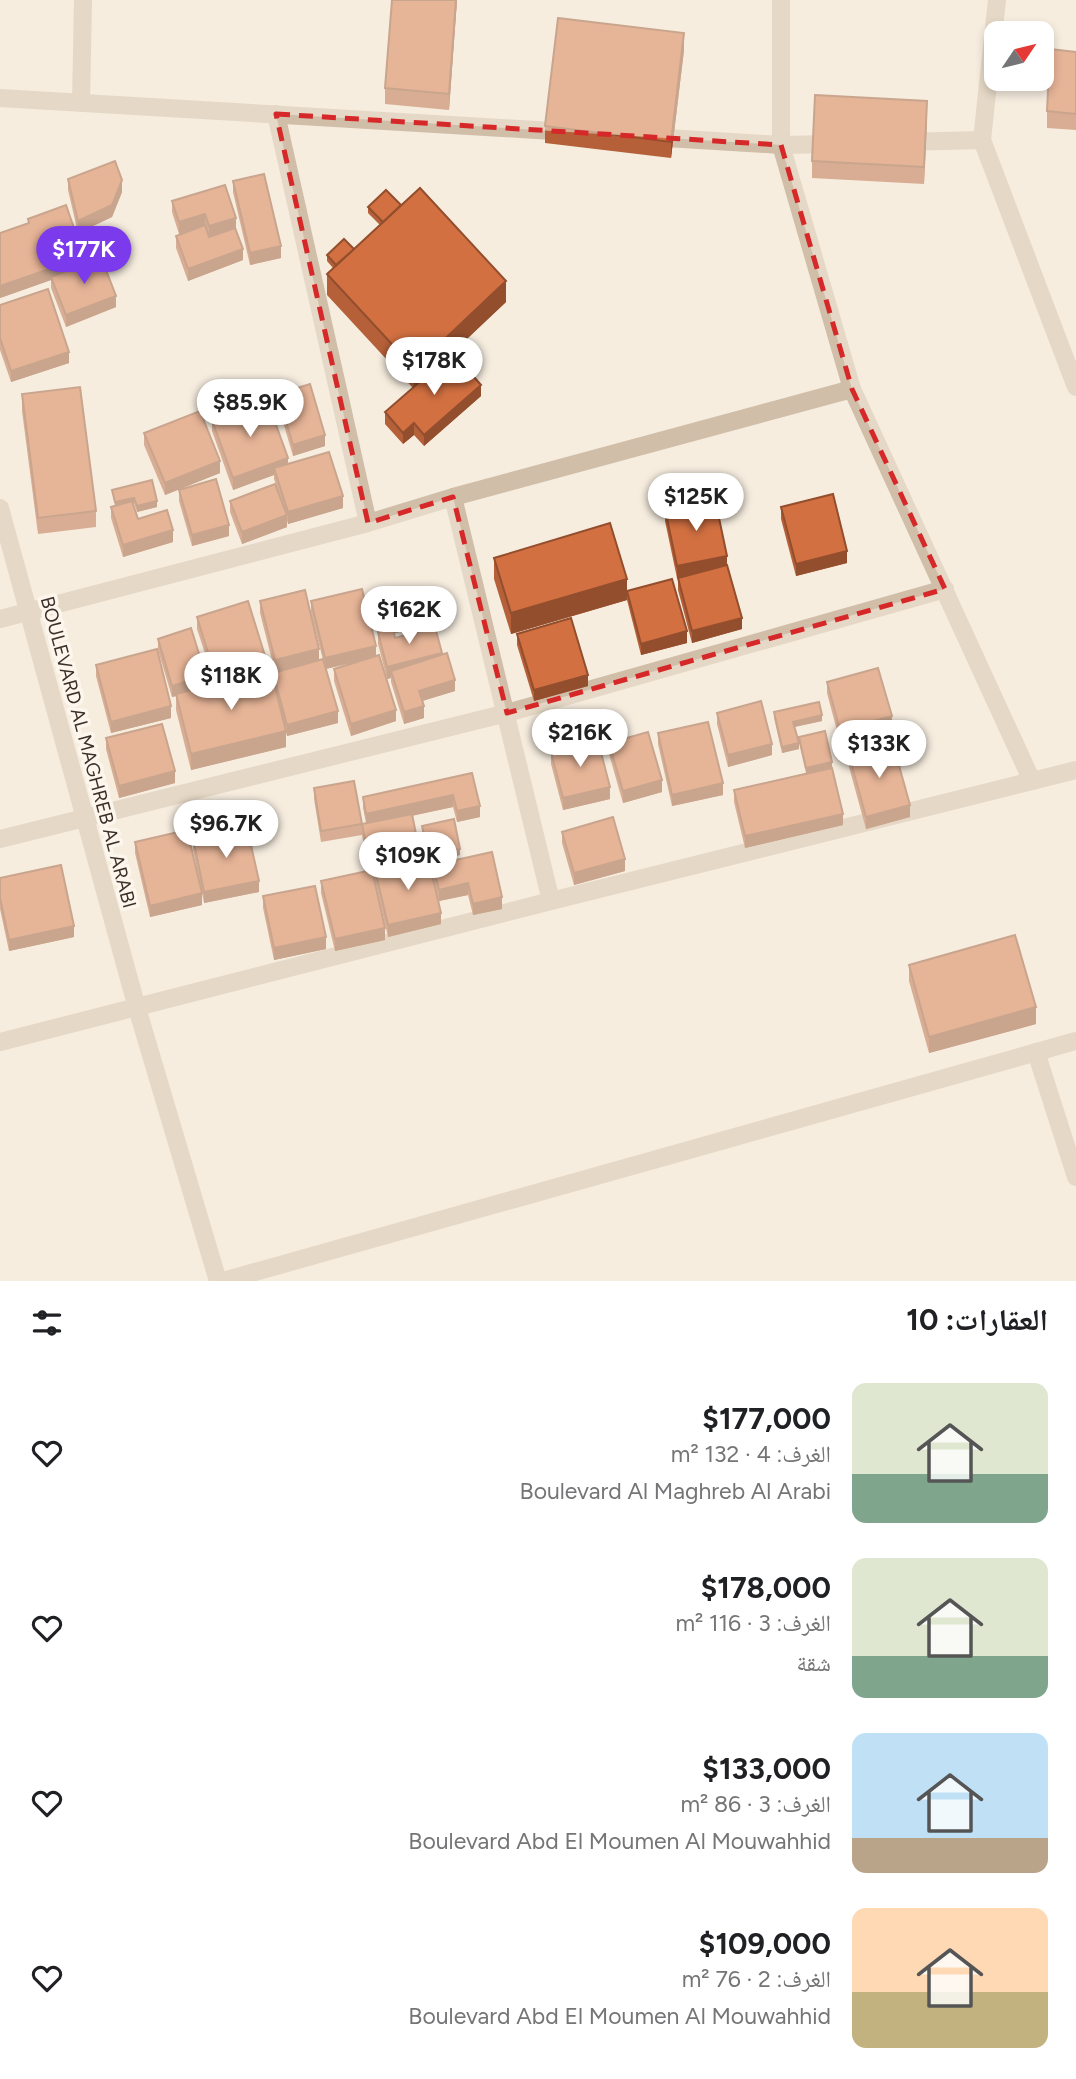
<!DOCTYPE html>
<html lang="ar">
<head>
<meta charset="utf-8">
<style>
  :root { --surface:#fff; --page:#f2f2f2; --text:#202124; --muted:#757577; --accent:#7c3aed }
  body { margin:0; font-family:Figtree,"Noto Naskh Arabic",sans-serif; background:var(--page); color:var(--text); direction:rtl; height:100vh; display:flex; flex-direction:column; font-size:26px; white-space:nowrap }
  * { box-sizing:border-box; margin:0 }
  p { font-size:23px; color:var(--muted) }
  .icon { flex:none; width:38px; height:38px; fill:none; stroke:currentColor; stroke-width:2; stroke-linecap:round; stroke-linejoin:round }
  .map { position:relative; height:1281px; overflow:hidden; direction:ltr }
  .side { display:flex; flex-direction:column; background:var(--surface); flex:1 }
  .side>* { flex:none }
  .needle { width:46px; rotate:55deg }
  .buttons { position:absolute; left:984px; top:21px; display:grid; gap:14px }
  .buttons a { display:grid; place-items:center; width:70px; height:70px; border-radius:14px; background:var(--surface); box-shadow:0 4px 10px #0003; font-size:35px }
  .price { position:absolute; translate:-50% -60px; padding:0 16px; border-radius:24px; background:#fff; color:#222; font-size:23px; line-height:46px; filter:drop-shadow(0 2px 4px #0008) }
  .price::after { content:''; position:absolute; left:50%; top:42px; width:21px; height:16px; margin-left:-10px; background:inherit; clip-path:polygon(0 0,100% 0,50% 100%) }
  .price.active { background:var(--accent); color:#fff }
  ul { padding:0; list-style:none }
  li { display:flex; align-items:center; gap:21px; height:175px; padding:0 28px }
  li span { display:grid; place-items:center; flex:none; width:196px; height:140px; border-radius:14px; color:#555 }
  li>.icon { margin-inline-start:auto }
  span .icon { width:84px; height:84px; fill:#fffc; stroke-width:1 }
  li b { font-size:30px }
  h2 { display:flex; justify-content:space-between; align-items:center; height:84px; padding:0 28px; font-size:30px }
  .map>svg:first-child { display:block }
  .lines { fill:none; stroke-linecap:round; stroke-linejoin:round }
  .minor { stroke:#d0bea9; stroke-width:18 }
  .tertiary { stroke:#d0bea9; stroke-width:18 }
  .wall { fill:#b56038 }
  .shaded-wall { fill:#934e2e }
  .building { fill:#d27041; stroke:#934e2e; stroke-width:2 }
  .marked { fill:none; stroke:#d62828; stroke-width:5; stroke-dasharray:14 9; stroke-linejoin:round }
  .labels { text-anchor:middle; stroke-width:7; stroke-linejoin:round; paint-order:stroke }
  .street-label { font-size:19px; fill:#3c312a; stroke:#fcf6ed }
</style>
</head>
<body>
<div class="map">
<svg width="1076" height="1281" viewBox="0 0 1076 1281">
  <rect width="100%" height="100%" fill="#f6eddf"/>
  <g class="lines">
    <!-- minor -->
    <g class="minor">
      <polyline points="781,0 781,145 852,389"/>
      <polyline points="997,0 982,140 1076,387"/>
      <polyline points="0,98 569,132"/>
      <polyline points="81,103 83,0"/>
      <polyline points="276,114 368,523"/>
      <polyline points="650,137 781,145 835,144"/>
      <polyline points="902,142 982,140"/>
      <polyline points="453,497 551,901"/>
      <polyline points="0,508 137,1008 218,1281"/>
      <polyline points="0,619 368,523 453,497 852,389 1032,781"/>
      <polyline points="0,839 507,713 945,589"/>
      <polyline points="1036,1052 1076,1177"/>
      <polyline points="223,1281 1076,1041"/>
    </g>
    <!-- tertiary -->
    <polyline class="tertiary" points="0,1042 551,901 1076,770"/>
  </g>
  <!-- wall -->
  <g class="wall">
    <polygon points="457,0 449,110 385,104 385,88"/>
    <polygon points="684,50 671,158 545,143 545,126"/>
    <polygon points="1076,52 1076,130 1047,128 1047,111"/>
    <polygon points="927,118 924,184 812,178 812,161"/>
    <polygon points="68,179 122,192 112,217 78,233 68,190"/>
    <polygon points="233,181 281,258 250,265 233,192"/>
    <polygon points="172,201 236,228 243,260 188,281 176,248 176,236 202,227 179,234 172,212"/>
    <polygon points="401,205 506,302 437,367 481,396 424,446 414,435 403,444 385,424 385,412 413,388 327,295 327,274 333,268 327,261 327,255 354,249 380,225 368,213 368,207"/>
    <polygon points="28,219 84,263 93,260 87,261 81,237 81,231 100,257 116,307 66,327 51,288 51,280 0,298 0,233 28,223"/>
    <polygon points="0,305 69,363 11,382 0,350"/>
    <polygon points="22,394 96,511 96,527 38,534 22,411"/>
    <polygon points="278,394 325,446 293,456 278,405"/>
    <polygon points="212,420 288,464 343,508 288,524 287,521 287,527 242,544 230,512 230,501 277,488 274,479 274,475 233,490 212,431"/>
    <polygon points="144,433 220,473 165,495 144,445"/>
    <polygon points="112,490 157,507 137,512 134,503 133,504 138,519 173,542 123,557 111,518 111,507 115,506"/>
    <polygon points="179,490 229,536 192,546 179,501"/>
    <polygon points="781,507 847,563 796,576 781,519"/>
    <polygon points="665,509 727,565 742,629 692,643 678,590 678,578 685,576 677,578 665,521"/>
    <polygon points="494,558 627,591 687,643 641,655 627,600 511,634 494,579"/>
    <polygon points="260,601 319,660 323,660 311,613 311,601 376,656 396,721 351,736 334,681 334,669 355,662 326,669 338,723 287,736 286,733 286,747 191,770 176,710 176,696 172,697 158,650 158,639 209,686 215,684 197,629 197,617 266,671 250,676 273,680 273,673 309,663 275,672 260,613"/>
    <polygon points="378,607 428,625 394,633 395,638 442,655 455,691 422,701 424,718 404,724 391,682 391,678 387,679 378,644 378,632 383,631 378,613"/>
    <polygon points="517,634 588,686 534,701 517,645"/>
    <polygon points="96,665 171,718 111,733 96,676"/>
    <polygon points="827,682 892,728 840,742 827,693"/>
    <polygon points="774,712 822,721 795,727 799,749 782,753 774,718"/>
    <polygon points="717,713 772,755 728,767 717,724"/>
    <polygon points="658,733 723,795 672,806 658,744"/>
    <polygon points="799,737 832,768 843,825 745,848 734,802 734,790 806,773 799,743"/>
    <polygon points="106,738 175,783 119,798 106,749"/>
    <polygon points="609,743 662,792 623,803 609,754"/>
    <polygon points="551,752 610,799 563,810 551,764"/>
    <polygon points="849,755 910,817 866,829 849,767"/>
    <polygon points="472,773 480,817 457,822 453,807 412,816 420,854 420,860 428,858 422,832 422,826 460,855 429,862 433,877 433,865 492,852 502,909 473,915 468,895 439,901 441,924 388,937 375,881 375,875 373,875 385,940 335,951 321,893 321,881 369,871 362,835 362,824 366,823 363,808 363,797"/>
    <polygon points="314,788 362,824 362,835 321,842 314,799"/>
    <polygon points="562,832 625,871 574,885 562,843"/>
    <polygon points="193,838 259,892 204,903 193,850"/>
    <polygon points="135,842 202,905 150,917 135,853"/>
    <polygon points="0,878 74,937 9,951 0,909"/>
    <polygon points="263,896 326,949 274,960 263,908"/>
    <polygon points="909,965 1036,1024 929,1053 909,981"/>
  </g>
  <!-- shaded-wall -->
  <g class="shaded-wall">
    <polygon points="456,0 457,0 449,110 449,94"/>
    <polygon points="684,33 684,50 671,158 671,142"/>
    <polygon points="927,101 927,118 924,184 924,167"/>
    <polygon points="122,180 122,192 112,217 78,233 78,221"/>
    <polygon points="205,214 205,225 179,234 179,222"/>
    <polygon points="236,218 236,229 209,237 209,226"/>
    <polygon points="281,246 281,258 250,265 250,253"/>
    <polygon points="243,249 243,260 188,281 188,269"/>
    <polygon points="100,253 100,259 87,261 87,256"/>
    <polygon points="84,257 84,268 51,277 51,280 0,298 0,286"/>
    <polygon points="506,281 506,302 414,389 414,368"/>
    <polygon points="116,296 116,307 66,327 66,315"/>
    <polygon points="69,352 69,363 11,382 11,371"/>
    <polygon points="481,385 481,396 424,446 424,435"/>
    <polygon points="414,423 414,435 403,444 403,433"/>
    <polygon points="325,435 325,446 293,456 293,445"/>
    <polygon points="288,458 288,470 274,468 274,475 233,490 233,478"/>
    <polygon points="220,461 220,473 165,495 165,483"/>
    <polygon points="343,496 343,508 288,524 288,512"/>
    <polygon points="134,498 134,503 115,508 115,502"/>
    <polygon points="157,501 157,507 137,512 137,506"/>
    <polygon points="287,515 287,527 242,544 242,532"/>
    <polygon points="229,525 229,536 192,546 192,535"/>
    <polygon points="173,530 173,542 123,557 123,545"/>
    <polygon points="847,551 847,563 796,576 796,564"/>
    <polygon points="727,556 727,567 677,578 677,566"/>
    <polygon points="627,579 627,600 511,634 511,613"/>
    <polygon points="742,618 742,629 692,643 692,631"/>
    <polygon points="428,619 428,625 384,636 384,630"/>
    <polygon points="687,631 687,643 641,655 641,644"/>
    <polygon points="376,646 376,657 325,669 325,658"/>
    <polygon points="319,649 319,661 275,672 275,660"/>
    <polygon points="442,653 442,664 391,671 391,678 387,679 387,667"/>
    <polygon points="266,659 266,671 215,686 215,675"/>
    <polygon points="588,675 588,686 534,701 534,690"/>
    <polygon points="191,680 191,692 172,697 172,686"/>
    <polygon points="455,680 455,691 419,702 419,691"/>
    <polygon points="171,706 171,718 111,733 111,722"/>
    <polygon points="424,706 424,718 404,724 404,712"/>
    <polygon points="396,710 396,721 351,736 351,724"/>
    <polygon points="338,711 338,723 287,736 287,725"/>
    <polygon points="822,715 822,721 793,727 793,722"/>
    <polygon points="892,716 892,728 840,742 840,730"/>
    <polygon points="286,731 286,747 191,770 191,754"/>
    <polygon points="799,743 799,749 782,753 782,747"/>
    <polygon points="772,744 772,755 728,767 728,755"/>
    <polygon points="832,762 832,768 806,773 806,768"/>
    <polygon points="175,771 175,783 119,798 119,786"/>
    <polygon points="662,780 662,792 623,803 623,791"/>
    <polygon points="723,783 723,795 672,806 672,795"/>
    <polygon points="610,787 610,799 563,810 563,798"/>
    <polygon points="453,795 453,807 366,825 366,814"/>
    <polygon points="910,805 910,817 866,829 866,817"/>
    <polygon points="480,806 480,817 457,822 457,811"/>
    <polygon points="843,814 843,825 745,848 745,836"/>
    <polygon points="460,849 460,855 429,862 429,856"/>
    <polygon points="625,859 625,871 574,885 574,873"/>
    <polygon points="259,881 259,892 204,903 204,892"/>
    <polygon points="468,883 468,895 439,901 439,890"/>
    <polygon points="202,893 202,905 150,917 150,906"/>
    <polygon points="502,897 502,909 473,915 473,904"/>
    <polygon points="441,913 441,924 388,937 388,925"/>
    <polygon points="74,926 74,937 9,951 9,940"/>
    <polygon points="385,928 385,940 335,951 335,939"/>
    <polygon points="326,937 326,949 274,960 274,948"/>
    <polygon points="1036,1007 1036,1024 929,1053 929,1037"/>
  </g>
  <!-- building -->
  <g class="building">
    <polygon points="392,0 456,0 449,94 385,88"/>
    <polygon points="558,18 684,33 671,142 545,126"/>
    <polygon points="1050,49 1076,52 1076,114 1047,111"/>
    <polygon points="815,95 927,101 924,167 812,161"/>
    <polygon points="115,161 122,180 112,205 78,221 68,179"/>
    <polygon points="264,174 281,246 250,253 233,181"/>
    <polygon points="225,185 236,218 209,226 205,214 179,222 172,201"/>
    <polygon points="420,188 506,281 414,368 327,274"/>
    <polygon points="386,190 401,205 383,222 368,207"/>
    <polygon points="66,205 84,257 0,286 0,233 29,223 28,219"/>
    <polygon points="205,225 209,237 235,228 243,249 188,269 176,236"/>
    <polygon points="95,228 100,253 87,256 81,231"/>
    <polygon points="344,239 354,249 336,265 327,255"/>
    <polygon points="101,257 116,296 66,315 51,277"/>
    <polygon points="48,289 69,352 11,371 0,338 0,305"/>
    <polygon points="453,353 481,385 424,435 414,423 403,433 385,412"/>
    <polygon points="310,384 325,435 293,445 278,394"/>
    <polygon points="80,387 96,511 38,518 22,394"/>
    <polygon points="267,400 288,458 233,478 212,420"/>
    <polygon points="200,411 220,461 165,483 144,433"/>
    <polygon points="329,452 343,496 288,512 274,468"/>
    <polygon points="216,479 229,525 192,535 179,490"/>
    <polygon points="152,480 157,501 137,506 134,498 115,502 112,490"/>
    <polygon points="275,484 287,515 242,532 230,501"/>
    <polygon points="833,494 847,551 796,564 781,507"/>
    <polygon points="715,499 727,556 677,566 665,509"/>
    <polygon points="132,501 138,519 167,510 173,530 123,545 111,507"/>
    <polygon points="610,523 627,579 511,613 494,558"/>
    <polygon points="727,565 742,618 692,631 678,578"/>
    <polygon points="672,579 687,631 641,644 627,591"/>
    <polygon points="362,589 376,646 325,658 311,601"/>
    <polygon points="305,590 319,649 275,660 260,601"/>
    <polygon points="422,596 428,619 384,630 378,607"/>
    <polygon points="248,601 266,659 215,675 197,617"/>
    <polygon points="571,618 588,675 534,690 517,634"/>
    <polygon points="435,627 442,653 387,667 378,632 393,628 395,638"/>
    <polygon points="191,628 209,686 193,690 191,680 172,686 158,639"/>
    <polygon points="157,649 171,706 111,722 96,665"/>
    <polygon points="447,653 455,680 419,691 424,706 404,712 391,671"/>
    <polygon points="379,655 396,710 351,724 334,669"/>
    <polygon points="323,659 338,711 287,725 273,673"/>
    <polygon points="878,668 892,716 840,730 827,682"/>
    <polygon points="271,671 286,731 191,754 176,694"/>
    <polygon points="761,701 772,744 728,755 717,713"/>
    <polygon points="819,702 822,715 793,722 799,743 782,747 774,712"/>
    <polygon points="708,722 723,783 672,795 658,733"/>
    <polygon points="162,724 175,771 119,786 106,738"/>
    <polygon points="825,731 832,762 806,768 799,737"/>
    <polygon points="648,732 662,780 623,791 609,743"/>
    <polygon points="598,741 610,787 563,798 551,752"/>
    <polygon points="893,744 910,805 866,817 849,755"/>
    <polygon points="832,768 843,814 745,836 734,790"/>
    <polygon points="472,773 480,806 457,811 453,795 366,814 363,797"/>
    <polygon points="354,781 362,824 321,831 314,788"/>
    <polygon points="412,814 420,854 370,864 362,824"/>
    <polygon points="613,817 625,859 574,873 562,832"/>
    <polygon points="454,819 460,849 429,856 422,826"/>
    <polygon points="247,827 259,881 204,892 193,838"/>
    <polygon points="187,830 202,893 150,906 135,842"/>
    <polygon points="492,852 502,897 473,904 468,883 439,890 433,865"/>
    <polygon points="428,858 441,913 388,925 375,870"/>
    <polygon points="61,865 74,926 9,940 0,898 0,878"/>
    <polygon points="372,870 385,928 335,939 321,881"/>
    <polygon points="315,886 326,937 274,948 263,896"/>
    <polygon points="1015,935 1036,1007 929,1037 909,965"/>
  </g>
  <!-- marked area -->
  <path d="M0 0H1076V1281H0ZM276,114L781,145L852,389L945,589L507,713L453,497L368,523Z" fill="#f6eddf" fill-opacity=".55" fill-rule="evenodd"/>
  <path class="marked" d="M276,114L781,145L852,389L945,589L507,713L453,497L368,523Z"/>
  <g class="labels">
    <!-- street labels -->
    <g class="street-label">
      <text transform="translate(89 752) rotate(75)" y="7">BOULEVARD AL MAGHREB AL ARABI</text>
    </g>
  </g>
</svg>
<div class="buttons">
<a><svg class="needle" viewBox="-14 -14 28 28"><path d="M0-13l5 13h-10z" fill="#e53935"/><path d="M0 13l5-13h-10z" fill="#757577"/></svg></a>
</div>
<b class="price active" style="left:84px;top:286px">$177K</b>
<b class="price" style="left:434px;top:397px">$178K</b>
<b class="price" style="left:250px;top:439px">$85.9K</b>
<b class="price" style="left:696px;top:533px">$125K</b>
<b class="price" style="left:409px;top:646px">$162K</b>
<b class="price" style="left:231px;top:712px">$118K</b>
<b class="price" style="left:580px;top:769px">$216K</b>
<b class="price" style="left:879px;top:780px">$133K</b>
<b class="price" style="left:226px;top:860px">$96.7K</b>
<b class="price" style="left:408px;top:892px">$109K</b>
</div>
<section class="side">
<h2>العقارات: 10<svg class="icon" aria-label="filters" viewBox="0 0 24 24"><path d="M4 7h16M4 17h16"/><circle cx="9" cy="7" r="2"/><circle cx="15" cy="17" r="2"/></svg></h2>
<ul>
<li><span style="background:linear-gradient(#dfe7d0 65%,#7fa58c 0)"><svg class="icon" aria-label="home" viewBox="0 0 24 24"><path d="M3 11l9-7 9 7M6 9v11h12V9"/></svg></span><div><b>$177,000</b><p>الغرف: 4 · 132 m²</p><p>Boulevard Al Maghreb Al Arabi</p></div><svg class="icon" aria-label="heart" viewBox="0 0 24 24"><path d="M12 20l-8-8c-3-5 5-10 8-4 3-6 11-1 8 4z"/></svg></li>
<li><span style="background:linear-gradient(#dfe7d0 70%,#7fa58c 0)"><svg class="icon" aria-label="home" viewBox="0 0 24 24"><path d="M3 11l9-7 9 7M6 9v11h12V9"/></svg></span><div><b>$178,000</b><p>الغرف: 3 · 116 m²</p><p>شقة</p></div><svg class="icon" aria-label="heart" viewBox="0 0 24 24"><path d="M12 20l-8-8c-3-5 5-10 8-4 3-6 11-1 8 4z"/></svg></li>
<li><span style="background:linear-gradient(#bfe0f5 75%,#b9a48a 0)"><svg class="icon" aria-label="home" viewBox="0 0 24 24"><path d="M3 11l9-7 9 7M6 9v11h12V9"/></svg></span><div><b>$133,000</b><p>الغرف: 3 · 86 m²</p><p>Boulevard Abd El Moumen Al Mouwahhid</p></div><svg class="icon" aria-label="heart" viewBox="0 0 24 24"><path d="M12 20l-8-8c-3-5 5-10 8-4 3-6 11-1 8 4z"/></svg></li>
<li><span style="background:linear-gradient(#ffd9b3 60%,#c2b280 0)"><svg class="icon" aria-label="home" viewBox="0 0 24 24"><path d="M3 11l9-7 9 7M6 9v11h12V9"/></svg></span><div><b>$109,000</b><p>الغرف: 2 · 76 m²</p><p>Boulevard Abd El Moumen Al Mouwahhid</p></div><svg class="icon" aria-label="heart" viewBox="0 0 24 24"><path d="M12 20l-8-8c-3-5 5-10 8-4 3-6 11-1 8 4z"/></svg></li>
</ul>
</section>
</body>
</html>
